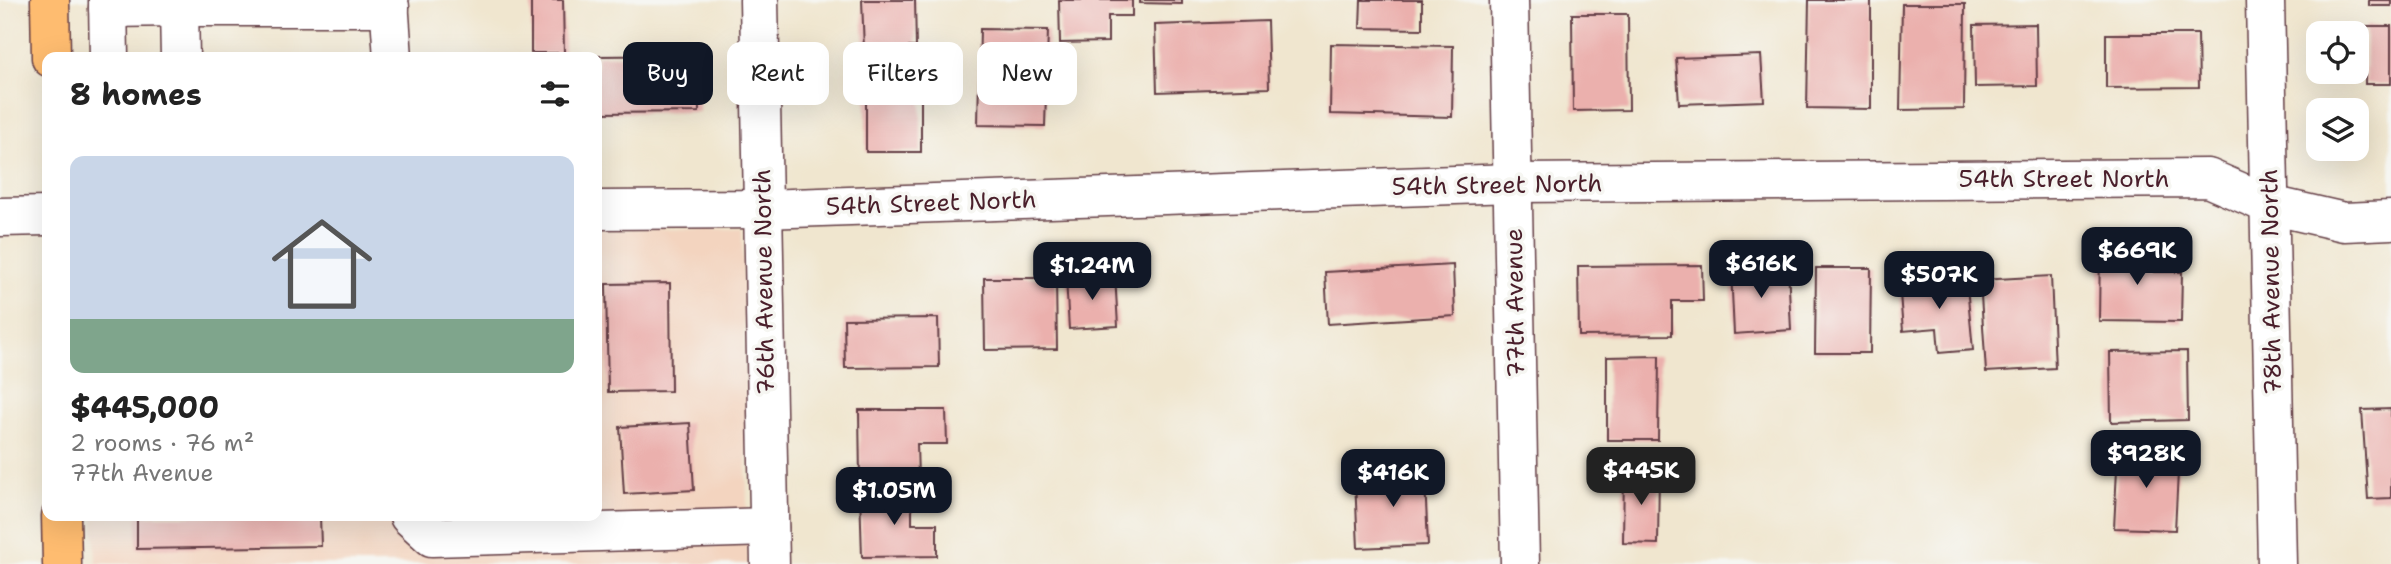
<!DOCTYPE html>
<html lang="en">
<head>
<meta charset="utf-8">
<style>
  :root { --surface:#fff; --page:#f2f2f2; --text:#222; --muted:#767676; --accent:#111827 }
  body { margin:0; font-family:"Shantell Sans",sans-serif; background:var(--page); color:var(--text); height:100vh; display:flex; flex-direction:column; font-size:26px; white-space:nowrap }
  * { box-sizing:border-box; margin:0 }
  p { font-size:23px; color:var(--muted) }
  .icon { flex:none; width:38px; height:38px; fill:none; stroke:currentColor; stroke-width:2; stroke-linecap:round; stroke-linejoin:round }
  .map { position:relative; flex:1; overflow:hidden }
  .sheet { position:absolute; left:42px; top:52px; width:560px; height:469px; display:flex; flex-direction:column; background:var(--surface); border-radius:14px; box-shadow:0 7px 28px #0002 }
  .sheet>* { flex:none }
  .banner { position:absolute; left:623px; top:42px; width:665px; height:63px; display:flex; gap:14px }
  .fabs { position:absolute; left:2306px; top:21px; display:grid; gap:14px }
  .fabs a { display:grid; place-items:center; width:63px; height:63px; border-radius:14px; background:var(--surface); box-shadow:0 7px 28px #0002; font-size:35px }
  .price { position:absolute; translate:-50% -60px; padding:0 16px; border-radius:14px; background:var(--accent); color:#fff; font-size:23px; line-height:46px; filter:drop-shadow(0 2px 4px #0008) }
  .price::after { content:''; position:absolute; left:50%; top:42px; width:21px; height:16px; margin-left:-10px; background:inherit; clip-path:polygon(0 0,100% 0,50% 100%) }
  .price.active { background:#222; color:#fff }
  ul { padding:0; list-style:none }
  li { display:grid; align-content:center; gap:14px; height:371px; padding:0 28px }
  li span { display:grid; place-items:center; height:217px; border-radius:14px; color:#555 }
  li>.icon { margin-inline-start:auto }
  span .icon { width:126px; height:126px; fill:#fffc; stroke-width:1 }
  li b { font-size:30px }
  h2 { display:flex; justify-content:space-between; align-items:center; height:84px; padding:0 28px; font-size:30px }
  .tag { padding:0 24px; border-radius:14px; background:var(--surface); box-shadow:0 7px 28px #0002; font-size:24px; line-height:63px }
  .tag.active { background:var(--accent); color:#fff }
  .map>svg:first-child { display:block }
  .built { fill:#f3d4bf }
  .building { fill:#ebb0ad }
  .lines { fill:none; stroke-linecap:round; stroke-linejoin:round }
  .minor-casing { stroke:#633d44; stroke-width:41 }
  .major-casing { stroke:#633d44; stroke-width:41 }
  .minor { stroke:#fff; stroke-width:38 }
  .major { stroke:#febc70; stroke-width:38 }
  .labels { text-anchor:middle; stroke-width:7; stroke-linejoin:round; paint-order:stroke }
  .street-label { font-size:24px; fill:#4a1f2b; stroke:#f6f6f2 }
</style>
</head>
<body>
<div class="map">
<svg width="2391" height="564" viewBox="0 0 2391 564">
  <rect width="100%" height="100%" fill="#f6f6f2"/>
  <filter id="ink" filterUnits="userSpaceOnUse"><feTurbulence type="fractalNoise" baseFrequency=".0143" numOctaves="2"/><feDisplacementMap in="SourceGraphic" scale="14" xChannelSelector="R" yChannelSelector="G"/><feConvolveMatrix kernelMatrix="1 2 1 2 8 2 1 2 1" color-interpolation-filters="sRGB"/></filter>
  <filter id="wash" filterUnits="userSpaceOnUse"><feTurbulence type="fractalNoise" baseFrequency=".00686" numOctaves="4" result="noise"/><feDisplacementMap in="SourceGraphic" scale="28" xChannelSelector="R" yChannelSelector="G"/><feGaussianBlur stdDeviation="1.57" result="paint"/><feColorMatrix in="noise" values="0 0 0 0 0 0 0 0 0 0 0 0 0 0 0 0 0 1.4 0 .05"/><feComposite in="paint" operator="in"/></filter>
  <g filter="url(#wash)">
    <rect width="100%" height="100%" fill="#f0e6cf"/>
    <!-- built -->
    <polygon class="built" points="742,229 748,564 96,564 94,516 597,516 597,230"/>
    <g id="blocks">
      <!-- building -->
      <g class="building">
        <polygon points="531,0 563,0 564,53 531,53"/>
        <polygon points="862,0 915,0 916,47 864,49"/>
        <polygon points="1059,0 1132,0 1132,16 1108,16 1108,42 1060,43"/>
        <polygon points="1140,0 1182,0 1182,4 1140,3"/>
        <polygon points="1361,0 1422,0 1422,29 1360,28"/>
        <polygon points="1809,0 1871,0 1871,109 1807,108"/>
        <rect x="2369" y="0" width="22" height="6"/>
        <polygon points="1902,4 1965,4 1964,109 1900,110"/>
        <polygon points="1572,14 1628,14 1629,110 1573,111"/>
        <polygon points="1267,21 1269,88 1157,92 1155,25"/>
        <polygon points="2036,24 2037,86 1975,87 1974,25"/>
        <polygon points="2366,26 2391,26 2391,84 2365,84"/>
        <polygon points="980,29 1048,30 1045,126 978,125"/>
        <polygon points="2106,34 2198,34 2199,87 2106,88"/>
        <polygon points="1331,44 1453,46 1452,117 1330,114"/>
        <polygon points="698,55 699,112 597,113 597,56"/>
        <polygon points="1761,55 1764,101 1679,104 1676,58"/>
        <rect x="866" y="78" width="55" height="74"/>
        <polygon points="2100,245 2155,246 2154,272 2182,272 2181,322 2099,321"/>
        <polygon points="1453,265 1455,316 1328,324 1325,272"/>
        <polygon points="1702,265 1703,301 1672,301 1672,335 1579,336 1578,266"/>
        <polygon points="1788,267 1791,330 1734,334 1731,270"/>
        <polygon points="1816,268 1871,268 1870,353 1815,353"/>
        <polygon points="1115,275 1118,326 1069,329 1066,278"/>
        <polygon points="1966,276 1973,350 1939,353 1937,328 1903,331 1899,281"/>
        <polygon points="2051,276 2055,368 1986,372 1980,280"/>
        <polygon points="984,278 1056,278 1057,349 985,350"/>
        <polygon points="670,283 671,391 608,392 606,284"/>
        <polygon points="938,318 939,367 845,368 844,319"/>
        <polygon points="2187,351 2188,420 2111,422 2110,352"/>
        <polygon points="1659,356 1658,440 1607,440 1607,357"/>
        <polygon points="2391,409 2391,498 2368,499 2362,410"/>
        <polygon points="859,410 946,410 947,444 917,444 918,478 860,479"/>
        <polygon points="690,423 694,490 624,494 620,427"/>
        <polygon points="2118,450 2179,453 2175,530 2114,528"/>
        <polygon points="1424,460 1428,545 1358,548 1355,480 1402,479 1401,461"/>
        <polygon points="1624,470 1659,470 1658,544 1623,543"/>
        <polygon points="860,492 912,492 912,524 937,524 937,556 862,557"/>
        <polygon points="137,516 320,516 321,546 137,549"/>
      </g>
    </g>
  </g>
  <g filter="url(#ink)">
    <use href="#blocks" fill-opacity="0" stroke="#633d44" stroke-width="2"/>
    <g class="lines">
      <!-- minor casing -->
      <g class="minor-casing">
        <g id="minor">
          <polyline points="108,0 109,58"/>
          <polyline points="389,0 393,58"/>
          <polyline points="759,0 770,564"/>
          <polyline points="1509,0 1520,564"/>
          <polyline points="2265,0 2277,564"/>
          <polyline points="108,8 179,7"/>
          <polyline points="180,58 179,7 390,7"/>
          <polyline points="597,210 763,209 1512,183 2208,178 2270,205 2344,222 2391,220"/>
          <polyline points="0,217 47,216"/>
          <polyline points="409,516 432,537 769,527"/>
        </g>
      </g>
      <!-- major casing -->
      <g class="major-casing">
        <g id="major">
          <polyline points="50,0 51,58"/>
          <polyline points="61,516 62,564"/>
        </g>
      </g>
      <!-- minor -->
      <use href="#minor" class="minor"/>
      <!-- major -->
      <use href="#major" class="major"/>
    </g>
  </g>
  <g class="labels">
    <!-- street labels -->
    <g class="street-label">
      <text x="2064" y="187">54th Street North</text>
      <text transform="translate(1497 185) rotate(-1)" y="8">54th Street North</text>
      <text transform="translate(931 203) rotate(-2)" y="8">54th Street North</text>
      <text transform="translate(764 282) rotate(-91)" y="8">76th Avenue North</text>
      <text transform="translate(2271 282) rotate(-91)" y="8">78th Avenue North</text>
      <text transform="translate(1515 303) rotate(-91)" y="8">77th Avenue</text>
    </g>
  </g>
</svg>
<div class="fabs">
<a><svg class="icon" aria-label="locate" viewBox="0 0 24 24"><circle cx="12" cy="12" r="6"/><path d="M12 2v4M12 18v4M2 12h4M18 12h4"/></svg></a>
<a><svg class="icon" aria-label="layers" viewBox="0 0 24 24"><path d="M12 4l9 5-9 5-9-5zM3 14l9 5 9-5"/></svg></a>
</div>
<b class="price" style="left:2137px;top:287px">$669K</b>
<b class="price" style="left:1761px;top:300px">$616K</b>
<b class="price" style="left:1092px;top:302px">$1.24M</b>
<b class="price" style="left:1939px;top:311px">$507K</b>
<b class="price" style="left:2146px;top:490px">$928K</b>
<b class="price active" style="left:1641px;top:507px">$445K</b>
<b class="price" style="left:1393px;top:509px">$416K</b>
<b class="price" style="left:894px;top:527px">$1.05M</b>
<div class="banner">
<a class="tag active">Buy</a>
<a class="tag">Rent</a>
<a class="tag">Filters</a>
<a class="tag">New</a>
</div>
<section class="sheet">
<h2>8 homes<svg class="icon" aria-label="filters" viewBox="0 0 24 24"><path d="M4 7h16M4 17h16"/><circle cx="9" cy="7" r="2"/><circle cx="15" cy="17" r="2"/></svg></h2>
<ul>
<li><span style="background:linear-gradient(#c9d6e8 75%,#7fa58c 0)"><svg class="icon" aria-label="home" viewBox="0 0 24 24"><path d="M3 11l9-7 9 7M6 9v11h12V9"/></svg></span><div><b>$445,000</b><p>2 rooms · 76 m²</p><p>77th Avenue</p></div></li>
</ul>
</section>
</div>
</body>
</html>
